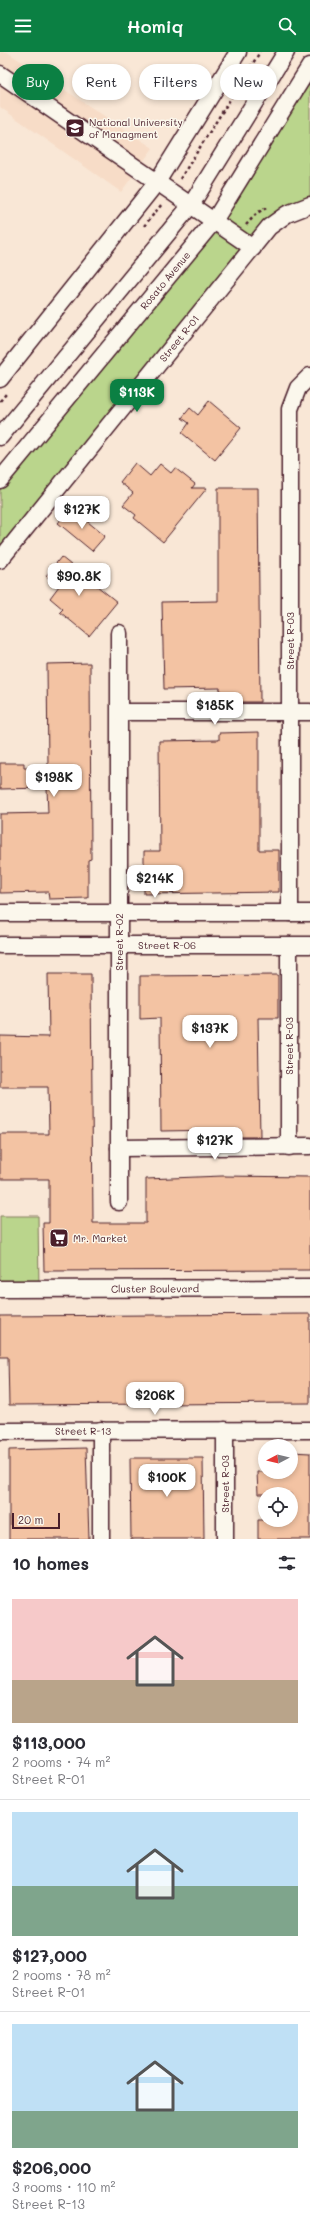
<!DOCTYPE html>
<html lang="en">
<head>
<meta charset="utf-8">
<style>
  :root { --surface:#fff; --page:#f2f2f3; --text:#2b2b33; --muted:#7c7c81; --line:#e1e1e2; --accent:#0b8043 }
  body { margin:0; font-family:Mali,sans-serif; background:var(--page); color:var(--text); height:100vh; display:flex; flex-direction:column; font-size:15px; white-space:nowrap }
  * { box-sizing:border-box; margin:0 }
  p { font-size:13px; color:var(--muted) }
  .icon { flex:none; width:22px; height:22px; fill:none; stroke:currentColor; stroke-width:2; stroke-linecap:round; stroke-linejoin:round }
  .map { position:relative; height:1487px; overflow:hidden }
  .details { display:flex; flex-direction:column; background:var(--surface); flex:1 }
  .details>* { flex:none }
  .hud { position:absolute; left:12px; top:12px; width:286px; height:36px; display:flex; gap:8px }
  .needle { width:26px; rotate:263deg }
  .controls { position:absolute; left:258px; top:1387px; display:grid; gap:8px }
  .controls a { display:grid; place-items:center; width:40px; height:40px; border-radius:50%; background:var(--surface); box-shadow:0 2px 6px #0003; font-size:20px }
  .scale { position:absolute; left:12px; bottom:10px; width:48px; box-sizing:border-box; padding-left:4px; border:2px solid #4a1f2b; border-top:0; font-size:11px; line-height:14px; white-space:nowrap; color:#4a1f2b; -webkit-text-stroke:3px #fbf7ec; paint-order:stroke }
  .price { position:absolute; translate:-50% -34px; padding:0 9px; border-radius:8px; background:#fff; color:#222; font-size:13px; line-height:26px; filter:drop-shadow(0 1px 2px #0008) }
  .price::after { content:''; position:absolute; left:50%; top:24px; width:12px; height:9px; margin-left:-6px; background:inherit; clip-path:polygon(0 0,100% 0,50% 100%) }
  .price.current { background:var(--accent); color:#fff }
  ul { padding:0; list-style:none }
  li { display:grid; align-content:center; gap:8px; height:212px; padding:0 12px }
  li+li { border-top:1px solid var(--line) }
  li span { display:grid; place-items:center; height:124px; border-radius:0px; color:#555 }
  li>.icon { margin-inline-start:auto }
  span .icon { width:72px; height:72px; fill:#fffc; stroke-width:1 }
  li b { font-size:17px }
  h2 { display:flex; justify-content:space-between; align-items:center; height:48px; padding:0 12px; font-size:17px }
  .tag { padding:0 14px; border-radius:18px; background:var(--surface); box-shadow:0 2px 6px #0003; font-size:14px; line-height:36px }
  .tag.current { background:var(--accent); color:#fff }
  header { display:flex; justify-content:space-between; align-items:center; height:52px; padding:0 12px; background:var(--accent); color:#fff; font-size:18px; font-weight:600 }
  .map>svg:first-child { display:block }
  .built { fill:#f7dcc7 }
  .green { fill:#bad58c; stroke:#827a5c }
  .building { fill:#f3c3a3; stroke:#4a1f2b }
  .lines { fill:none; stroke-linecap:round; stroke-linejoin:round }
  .minor-casing { stroke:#4a1f2b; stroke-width:19 }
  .path { stroke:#4a1f2b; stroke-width:2.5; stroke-dasharray:3 3; stroke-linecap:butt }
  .minor { stroke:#fbf7ec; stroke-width:16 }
  .labels { text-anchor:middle; stroke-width:3; stroke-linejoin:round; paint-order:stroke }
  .poi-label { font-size:10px; fill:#4a1f2b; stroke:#fbf7ec; text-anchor:start }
  .street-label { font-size:10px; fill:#4a1f2b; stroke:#fbf7ec }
</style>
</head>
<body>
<header><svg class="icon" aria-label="menu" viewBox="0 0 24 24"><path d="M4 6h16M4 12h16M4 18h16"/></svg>Homiq<svg class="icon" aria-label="search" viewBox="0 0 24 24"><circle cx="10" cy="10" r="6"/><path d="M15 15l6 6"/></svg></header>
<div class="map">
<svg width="310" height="1487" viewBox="0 0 310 1487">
  <rect width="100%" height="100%" fill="#f9e7d6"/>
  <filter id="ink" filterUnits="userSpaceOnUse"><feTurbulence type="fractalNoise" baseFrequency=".025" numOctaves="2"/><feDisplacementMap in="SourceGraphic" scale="8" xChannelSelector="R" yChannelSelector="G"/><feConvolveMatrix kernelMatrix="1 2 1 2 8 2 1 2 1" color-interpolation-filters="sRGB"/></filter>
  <g filter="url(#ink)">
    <!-- built -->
    <polygon class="built" points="0,0 7,0 153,96 121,140 0,55"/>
    <!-- green -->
    <g class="green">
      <polygon points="310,14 310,153 287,162 0,508 0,428 214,169"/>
      <polygon points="0,1164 38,1164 39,1237 0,1237"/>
    </g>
    <!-- building -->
    <g class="building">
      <polygon points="209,349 241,376 215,408 182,381 189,371 182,366 190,356 198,363"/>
      <polygon points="135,411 150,424 160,412 171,421 175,416 195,432 192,436 207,436 163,490 134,466 136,463 123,453 133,441 120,430"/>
      <polygon points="218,436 258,436 260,650 221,650 220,636 164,637 162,550 218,549"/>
      <polygon points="71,456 105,484 92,499 58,471"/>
      <polygon points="61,505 117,550 89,584 60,560 63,557 50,546 59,534 46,524"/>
      <polygon points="90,611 91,807 88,808 88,846 49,847 48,840 0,841 0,762 48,761 47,736 0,737 0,711 24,711 24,716 48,716 47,612"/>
      <polygon points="259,680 259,798 279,798 279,840 144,842 144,799 160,799 159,689 219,688 219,681"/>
      <polygon points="48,922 91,922 93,1171 146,1171 146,1127 222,1124 310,1125 310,1218 44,1219 43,1171 49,1171 49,1127 0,1127 0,1082 49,1082 48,1035 0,1035 0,984 49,985"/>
      <polygon points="278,923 278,966 258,966 260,1085 220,1085 220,1078 161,1079 160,966 140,967 140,924"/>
      <polygon points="310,1262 310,1351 9,1353 8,1305 0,1305 0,1264"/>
      <polygon points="86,1396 89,1487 9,1487 9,1398"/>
      <polygon points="291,1400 310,1401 310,1487 258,1487 258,1468 291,1468 291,1442 258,1442 257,1420 291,1420"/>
      <polygon points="130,1406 203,1406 204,1487 131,1487"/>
    </g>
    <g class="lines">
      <!-- minor casing -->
      <g class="minor-casing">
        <g id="minor">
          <polyline points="0,22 253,196"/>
          <polyline points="0,327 157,130 238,0"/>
          <polyline points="0,385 191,153 286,0"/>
          <path id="s1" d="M0,428L214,169L310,14"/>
          <path id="s2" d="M0,508L269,175L287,162L310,153"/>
          <polyline points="119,581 119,1150"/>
          <polyline points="120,660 310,660"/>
          <polyline points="0,861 310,861"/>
          <polyline points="290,861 290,357 298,336 310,324"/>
          <path id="s3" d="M0,893H310"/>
          <polyline points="289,1095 289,893"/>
          <polyline points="119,1096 310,1094"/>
          <path id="s4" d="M0,1237L310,1236"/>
          <polyline points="225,1378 225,1487"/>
          <path id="s5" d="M0,1379L310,1378"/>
          <polyline points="101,1487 101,1378"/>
        </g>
      </g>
      <!-- path -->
      <g class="path">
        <polyline points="180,127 260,0"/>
        <polyline points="246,173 257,161 268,155"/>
        <polyline points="144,174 162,152"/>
        <polyline points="0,349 6,342"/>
      </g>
      <!-- minor -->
      <use href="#minor" class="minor"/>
    </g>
  </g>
  <!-- icons -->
  <defs>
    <g id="university-square" transform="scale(1)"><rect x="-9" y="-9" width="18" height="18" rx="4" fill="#4a1f2b" stroke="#fbf7ec"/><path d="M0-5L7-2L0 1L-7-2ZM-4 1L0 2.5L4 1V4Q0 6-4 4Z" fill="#fff"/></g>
    <g id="supermarket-square" transform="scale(1)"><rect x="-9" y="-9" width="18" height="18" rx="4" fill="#4a1f2b" stroke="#fbf7ec"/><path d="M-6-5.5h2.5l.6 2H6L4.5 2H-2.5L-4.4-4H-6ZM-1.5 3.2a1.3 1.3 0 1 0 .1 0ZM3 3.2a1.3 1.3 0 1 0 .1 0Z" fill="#fff"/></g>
  </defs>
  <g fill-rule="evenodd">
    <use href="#university-square" x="75" y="76"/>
    <use href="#supermarket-square" x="59" y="1186"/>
  </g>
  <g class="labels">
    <!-- poi labels -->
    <g class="poi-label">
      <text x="89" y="74">National University<tspan x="89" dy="12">of Managment</tspan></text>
      <text x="73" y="1190">Mr. Market</text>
    </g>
    <!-- street labels -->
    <g class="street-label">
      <text dy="4" stroke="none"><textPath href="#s1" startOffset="259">Rosato Avenue</textPath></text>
      <text dy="4" stroke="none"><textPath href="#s2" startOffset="285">Street R-01</textPath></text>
      <text transform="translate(290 589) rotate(-90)" y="4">Street R-03</text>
      <text transform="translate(119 890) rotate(-90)" y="4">Street R-02</text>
      <text dy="4" stroke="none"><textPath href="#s3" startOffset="167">Street R-06</textPath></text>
      <text transform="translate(289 994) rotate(-90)" y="4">Street R-03</text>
      <text dy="4" stroke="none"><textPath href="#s4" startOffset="155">Cluster Boulevard</textPath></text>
      <text dy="4" stroke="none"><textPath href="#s5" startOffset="83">Street R-13</textPath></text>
      <text transform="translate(225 1432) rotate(-90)" y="4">Street R-03</text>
    </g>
  </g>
</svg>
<div class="controls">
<a><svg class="needle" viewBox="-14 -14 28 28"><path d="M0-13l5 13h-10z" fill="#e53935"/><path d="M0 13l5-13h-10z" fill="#7c7c81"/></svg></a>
<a><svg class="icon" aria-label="locate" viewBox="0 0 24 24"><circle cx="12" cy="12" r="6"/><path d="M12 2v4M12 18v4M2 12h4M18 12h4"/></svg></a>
</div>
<div class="scale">20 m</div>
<b class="price current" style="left:137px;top:361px">$113K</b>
<b class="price" style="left:82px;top:478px">$127K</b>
<b class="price" style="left:79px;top:545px">$90.8K</b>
<b class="price" style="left:215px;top:674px">$185K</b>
<b class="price" style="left:54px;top:746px">$198K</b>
<b class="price" style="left:155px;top:847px">$214K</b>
<b class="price" style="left:210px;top:997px">$137K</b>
<b class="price" style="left:215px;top:1109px">$127K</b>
<b class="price" style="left:155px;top:1364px">$206K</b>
<b class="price" style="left:167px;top:1446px">$100K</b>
<div class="hud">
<a class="tag current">Buy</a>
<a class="tag">Rent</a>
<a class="tag">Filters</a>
<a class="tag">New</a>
</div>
</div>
<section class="details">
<h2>10 homes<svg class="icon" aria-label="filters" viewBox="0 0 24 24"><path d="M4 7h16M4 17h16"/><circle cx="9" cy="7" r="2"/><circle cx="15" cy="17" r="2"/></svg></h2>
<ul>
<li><span style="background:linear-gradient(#f6c9c9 65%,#b9a48a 0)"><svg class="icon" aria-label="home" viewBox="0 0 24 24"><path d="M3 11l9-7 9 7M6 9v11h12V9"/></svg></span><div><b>$113,000</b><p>2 rooms · 74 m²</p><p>Street R-01</p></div></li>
<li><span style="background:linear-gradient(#bfe0f5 60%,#7fa58c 0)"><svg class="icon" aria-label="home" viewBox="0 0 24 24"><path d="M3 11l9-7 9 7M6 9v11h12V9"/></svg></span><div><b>$127,000</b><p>2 rooms · 78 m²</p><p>Street R-01</p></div></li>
<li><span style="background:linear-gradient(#bfe0f5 70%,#7fa58c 0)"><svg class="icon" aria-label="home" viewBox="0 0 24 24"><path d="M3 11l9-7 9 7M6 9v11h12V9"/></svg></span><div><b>$206,000</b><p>3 rooms · 110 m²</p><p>Street R-13</p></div></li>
</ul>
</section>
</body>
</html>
